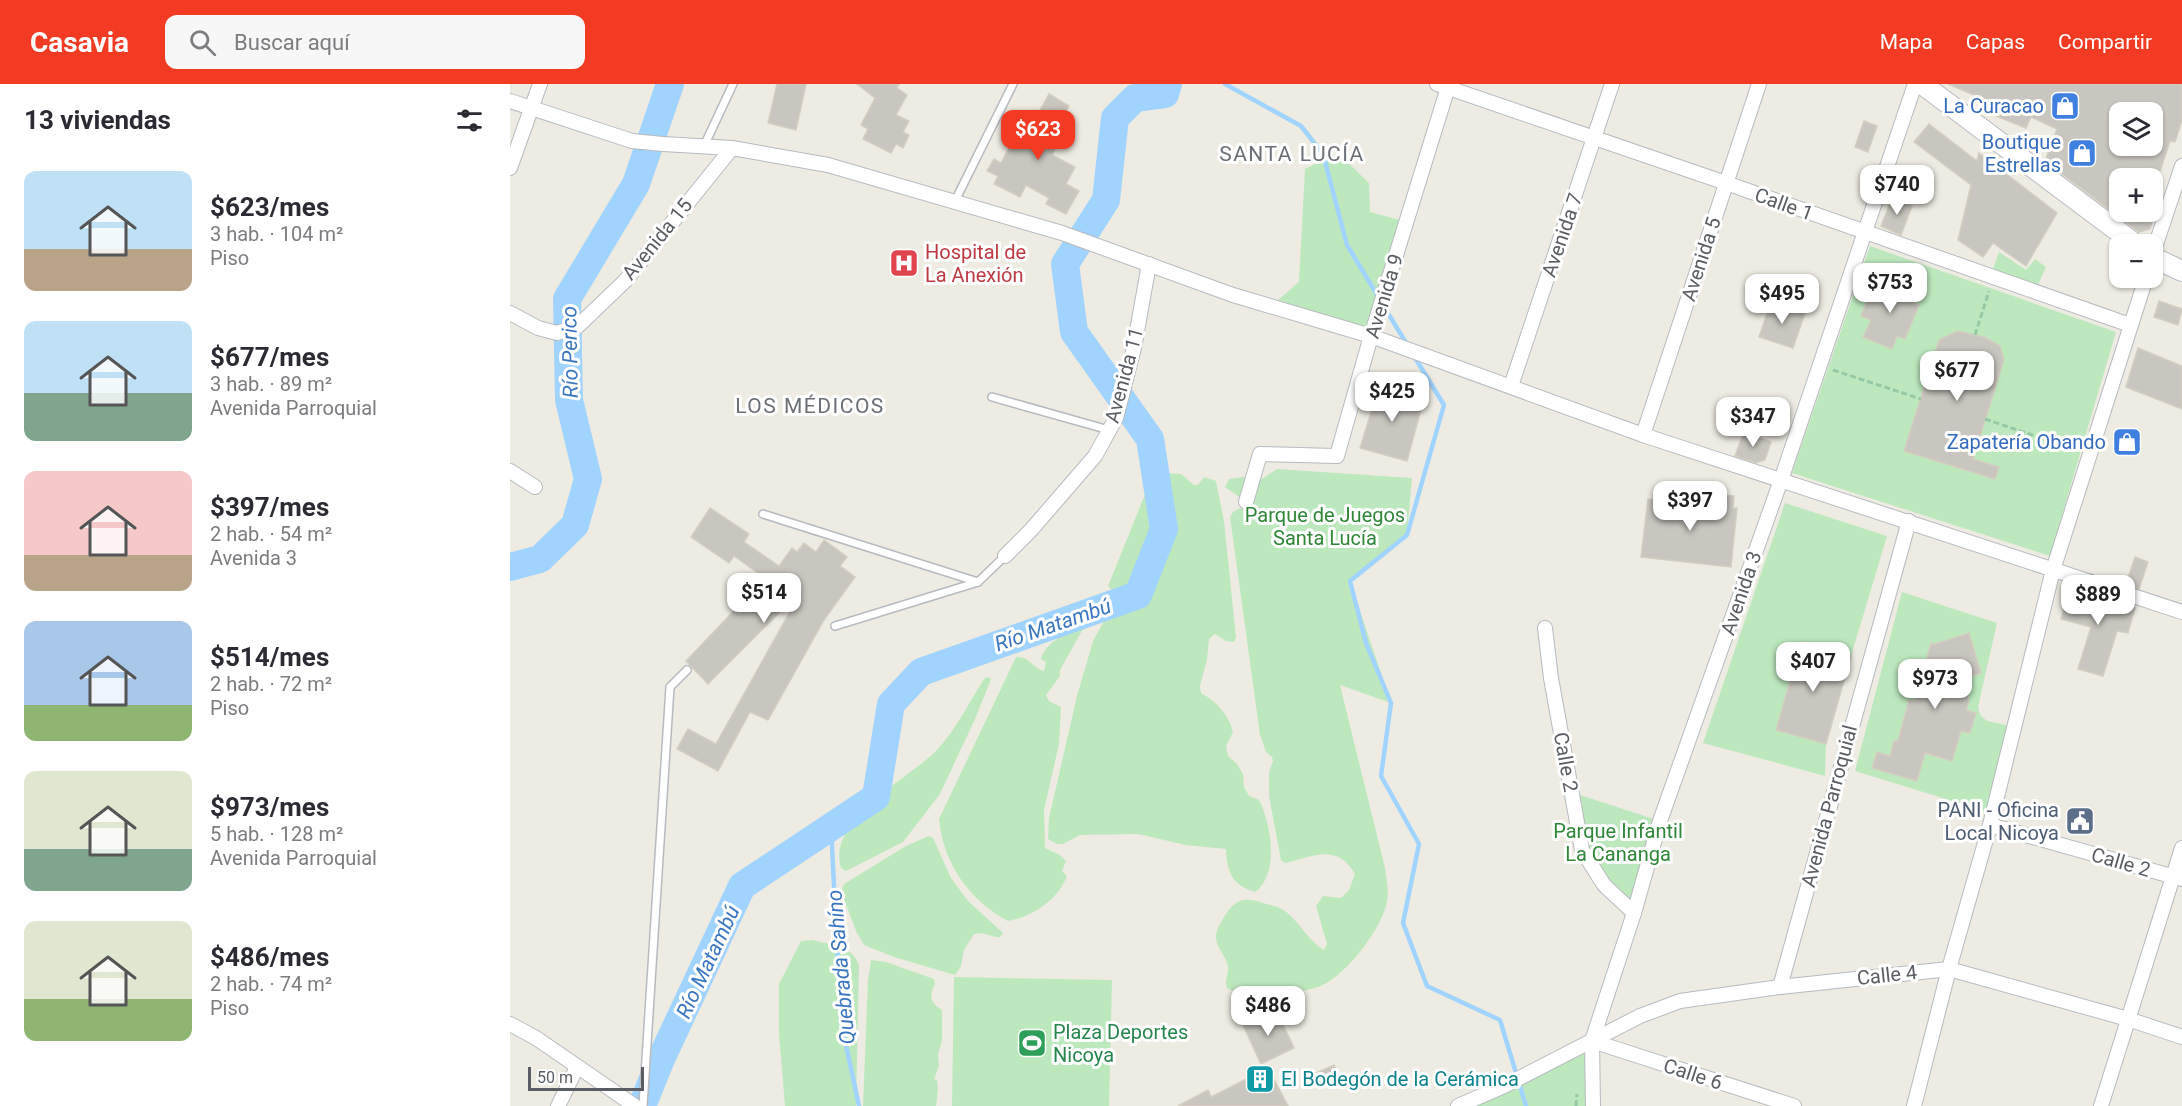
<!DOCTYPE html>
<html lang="es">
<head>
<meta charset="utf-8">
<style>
  :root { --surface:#fff; --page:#f7f7f7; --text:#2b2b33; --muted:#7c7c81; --accent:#f33b23 }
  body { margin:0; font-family:Roboto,sans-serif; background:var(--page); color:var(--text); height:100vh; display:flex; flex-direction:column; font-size:22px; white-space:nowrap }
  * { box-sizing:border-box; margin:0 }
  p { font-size:20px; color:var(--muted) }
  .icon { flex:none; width:33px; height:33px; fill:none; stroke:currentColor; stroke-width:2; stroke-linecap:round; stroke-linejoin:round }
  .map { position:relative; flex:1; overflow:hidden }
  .sheet { display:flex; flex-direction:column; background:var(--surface); width:510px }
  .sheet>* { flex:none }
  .controls { position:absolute; left:1599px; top:18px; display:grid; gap:12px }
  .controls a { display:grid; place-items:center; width:54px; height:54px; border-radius:12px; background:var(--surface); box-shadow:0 2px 4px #0004; font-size:30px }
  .scale { position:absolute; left:18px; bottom:15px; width:116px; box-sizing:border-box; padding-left:6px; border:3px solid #5a5e64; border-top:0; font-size:16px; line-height:21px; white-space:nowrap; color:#5a5e64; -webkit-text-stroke:4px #fff; paint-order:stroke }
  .price { position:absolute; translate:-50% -51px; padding:0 14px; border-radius:12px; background:#fff; color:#222; font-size:20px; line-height:39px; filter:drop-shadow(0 2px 3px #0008) }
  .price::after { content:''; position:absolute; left:50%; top:36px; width:18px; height:14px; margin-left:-9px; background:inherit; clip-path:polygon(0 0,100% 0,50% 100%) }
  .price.selected { background:var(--accent); color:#fff }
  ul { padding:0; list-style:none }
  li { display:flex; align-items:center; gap:18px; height:150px; padding:0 24px }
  li span { display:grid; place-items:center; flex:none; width:168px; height:120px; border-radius:12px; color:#555 }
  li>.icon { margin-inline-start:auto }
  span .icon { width:72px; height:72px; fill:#fffc; stroke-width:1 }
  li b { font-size:26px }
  h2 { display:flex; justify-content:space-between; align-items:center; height:72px; padding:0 24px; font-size:26px }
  header { display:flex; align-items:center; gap:36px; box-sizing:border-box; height:84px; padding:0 30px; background:var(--accent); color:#fff }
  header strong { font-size:28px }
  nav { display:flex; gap:33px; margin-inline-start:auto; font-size:21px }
  .search { width:420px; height:54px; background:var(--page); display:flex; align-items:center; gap:15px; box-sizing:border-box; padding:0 21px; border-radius:12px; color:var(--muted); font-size:22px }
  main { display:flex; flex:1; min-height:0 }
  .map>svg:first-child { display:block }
  .green { fill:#bde8be; fill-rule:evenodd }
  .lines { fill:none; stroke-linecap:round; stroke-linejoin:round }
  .stream { stroke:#a1d3ff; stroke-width:4.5 }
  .river { stroke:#a1d3ff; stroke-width:28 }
  .building { fill:#c9c6bf; stroke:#d3cec0; stroke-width:1.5; fill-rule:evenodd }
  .service-casing { stroke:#b7babf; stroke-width:10 }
  .minor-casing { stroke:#b7babf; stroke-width:16 }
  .secondary-casing { stroke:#b8bbc2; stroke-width:22 }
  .path { stroke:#95c9a6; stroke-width:3; stroke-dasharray:6 3; stroke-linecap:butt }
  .service { stroke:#fff; stroke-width:7 }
  .minor { stroke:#fff; stroke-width:14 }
  .secondary { stroke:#fff; stroke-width:20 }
  .labels { text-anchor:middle; stroke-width:6; stroke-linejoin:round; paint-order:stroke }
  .shop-label { font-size:20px; fill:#366cbe; stroke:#fff; text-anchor:end }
  .street-label { font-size:20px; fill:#5a5e64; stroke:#fff }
  .health-label { font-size:20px; fill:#be3a42; stroke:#fff; text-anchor:start }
  .park-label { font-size:20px; fill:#2f8637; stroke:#fff }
  .service-label { font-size:20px; fill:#4e5e75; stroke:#fff; text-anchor:end }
  .leisure-label { font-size:20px; fill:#27864d; stroke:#fff; text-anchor:start }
  .culture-label { font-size:20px; fill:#0d838f; stroke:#fff; text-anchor:start }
  .neighbourhood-label { font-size:21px; letter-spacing:1.5px; fill:#6b7076; stroke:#fff }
  .water-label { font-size:21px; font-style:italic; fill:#3b77c1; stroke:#fff }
</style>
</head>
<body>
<header>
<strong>Casavia</strong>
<div class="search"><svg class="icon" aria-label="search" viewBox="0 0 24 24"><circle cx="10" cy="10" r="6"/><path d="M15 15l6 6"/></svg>Buscar aquí</div>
<nav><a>Mapa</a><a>Capas</a><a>Compartir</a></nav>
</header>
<main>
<section class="sheet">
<h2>13 viviendas<svg class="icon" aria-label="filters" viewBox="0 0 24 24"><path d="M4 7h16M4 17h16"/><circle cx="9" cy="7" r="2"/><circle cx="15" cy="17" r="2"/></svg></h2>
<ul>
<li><span style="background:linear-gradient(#bfe0f5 65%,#b9a48a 0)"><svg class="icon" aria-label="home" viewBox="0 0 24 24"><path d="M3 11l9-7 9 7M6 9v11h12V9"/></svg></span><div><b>$623/mes</b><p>3 hab. · 104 m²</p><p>Piso</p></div></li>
<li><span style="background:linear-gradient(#bfe0f5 60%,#7fa58c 0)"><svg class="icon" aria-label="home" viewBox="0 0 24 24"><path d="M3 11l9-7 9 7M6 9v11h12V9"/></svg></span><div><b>$677/mes</b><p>3 hab. · 89 m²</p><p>Avenida Parroquial</p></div></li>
<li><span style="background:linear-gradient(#f6c9c9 70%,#b9a48a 0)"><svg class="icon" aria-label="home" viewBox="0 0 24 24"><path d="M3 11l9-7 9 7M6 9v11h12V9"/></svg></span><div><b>$397/mes</b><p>2 hab. · 54 m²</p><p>Avenida 3</p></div></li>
<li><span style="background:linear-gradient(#a9c7e8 70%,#8fb573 0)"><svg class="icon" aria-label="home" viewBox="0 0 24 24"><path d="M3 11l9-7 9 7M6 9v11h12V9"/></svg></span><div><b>$514/mes</b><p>2 hab. · 72 m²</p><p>Piso</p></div></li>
<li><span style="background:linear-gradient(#dfe7d0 65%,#7fa58c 0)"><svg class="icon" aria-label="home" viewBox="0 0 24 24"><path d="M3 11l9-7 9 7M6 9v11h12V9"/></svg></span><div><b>$973/mes</b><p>5 hab. · 128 m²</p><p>Avenida Parroquial</p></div></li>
<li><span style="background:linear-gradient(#dfe7d0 65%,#8fb573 0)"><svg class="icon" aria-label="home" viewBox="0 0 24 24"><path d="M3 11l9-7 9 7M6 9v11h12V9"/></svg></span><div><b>$486/mes</b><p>2 hab. · 74 m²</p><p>Piso</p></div></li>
</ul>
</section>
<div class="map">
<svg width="1672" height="1022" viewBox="0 0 1672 1022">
  <rect width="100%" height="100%" fill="#eeece2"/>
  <!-- green -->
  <g class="green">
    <polygon points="828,69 859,99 860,128 897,138 862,246 768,216 789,198 795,85"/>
    <path d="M1360,162L1606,248L1540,472L1282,389ZM1447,247L1474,253L1494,276L1463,375L1489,383L1485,395L1395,367L1429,256Z"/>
    <polygon points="1489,168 1516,186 1525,175 1536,183 1528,201 1483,185"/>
    <path d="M767,385L902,394L897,451L840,497L881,619L830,601L875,784C877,798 880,812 875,825C867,850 838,887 815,900C807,904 797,906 788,908C763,914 740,917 717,904C714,896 719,890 718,882C716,872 705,862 706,852C706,847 710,840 713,835C724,816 732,812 753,819C761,821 769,823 775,827C790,838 798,857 814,866L817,860L806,822L813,812L831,814L839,806L845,790C826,758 803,773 775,779L771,776L759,712V688L763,677L762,673L756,668L750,651L720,433L723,428L736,421L734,416L715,403L719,395L733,393L752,395Z"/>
    <path d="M652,389L671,390L684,401H688L694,393L706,397L714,437L726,553L724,558L716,557L705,550L699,555L697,575L690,602L691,609C707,618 719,631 723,648L716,662L718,672L727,680L733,690L734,703L739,712L749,716C761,739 770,790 745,808C721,801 717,787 716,765L676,761L628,750L570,751L553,760H547L538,755L539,734L567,612L583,557L600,526L605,509L598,502L640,398L644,391Z"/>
    <polygon points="1275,419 1377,452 1341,572 1291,558 1266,645 1316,660 1315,692 1193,659"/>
    <path d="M1392,508L1487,539L1468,623L1470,631L1477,637L1501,642L1478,728L1345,687ZM1421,559L1442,564L1471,589L1452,595L1459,617L1456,626L1466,629L1460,649L1451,647L1442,677L1406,667L1407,696L1362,684L1367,668L1380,672L1384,657H1388L1399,616L1405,617Z"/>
    <path d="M569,543L573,545L550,586V592L536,611L539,617L551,623L549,660L534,726L535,764L550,771L556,777L552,787L557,792C548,816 522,833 498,837C459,816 433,779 429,735L506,573C520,572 522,584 534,587L536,578L531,575C534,560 556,549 569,543Z"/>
    <path d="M478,593L481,595L465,635L430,710L393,758L336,787L331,784C317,736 396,696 425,668C444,649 460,617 474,595Z"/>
    <polygon points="1061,708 1150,737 1124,829 1072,766"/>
    <path d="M419,752L423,754L441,794L458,817L493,849L490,853C480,853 474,847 464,850L454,866L451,882L445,891L384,873L354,861L346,847L331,807L334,800L396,762Z"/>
    <path d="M303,856C320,861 343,862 349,881L346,1022H275L269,950V900L291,857Z"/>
    <path d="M361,876L376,878L424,895L425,900C419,911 420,919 432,926V956L428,971L429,982L424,995L427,996L428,1005L426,1022H353L358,896Z"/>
    <polygon points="444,893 602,896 599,1022 442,1022"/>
    <polygon points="1082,957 1083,1022 946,1022"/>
  </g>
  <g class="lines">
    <!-- stream -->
    <g class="stream">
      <polyline points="715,0 791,42 813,70 837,161 869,214"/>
      <polyline points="873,221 898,262"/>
      <polyline points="904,272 934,321 897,451 840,497 856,559 881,619 871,692 909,760 893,839 917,902 990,936 1016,1022"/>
      <polyline points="321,743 331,938 349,1022"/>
    </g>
    <!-- river -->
    <g class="river">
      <polyline points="0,483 30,475 65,441 78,395 59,316 57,215 126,100 160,0"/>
      <polyline points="132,1022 151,975 232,802 366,713 381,620 411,588 628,511 654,445 640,355 564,248 555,180 596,116 605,34 625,14 655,10 658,0"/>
    </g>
  </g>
  <!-- building -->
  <g class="building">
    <polygon points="267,0 296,0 286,46 258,39"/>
    <polygon points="347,0 389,0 387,4 397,11 386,31 399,37 393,48 399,51 393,64 386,60 381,69 353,55 358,45 351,41 365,14"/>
    <path d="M1438,0H1672V36L1665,58L1660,57L1648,94H1610V128H1645L1640,145L1629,148L1535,77L1547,45L1521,33L1516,44L1486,32L1490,22ZM1610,28H1642V62H1610Z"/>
    <polygon points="539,10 559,22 538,59 546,63 542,71 565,83 556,100 569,107 556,130 536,120 539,114 516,101 510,113 484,100 488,92 477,87 484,75 491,79 510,43 518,48"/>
    <polygon points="1354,37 1367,42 1358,68 1345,63"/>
    <polygon points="1419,40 1467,77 1469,69 1547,129 1516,182 1483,159 1473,173 1448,156 1461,101 1404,58"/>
    <polygon points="1382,114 1402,122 1391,151 1371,142"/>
    <polygon points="1376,194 1404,205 1399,217 1409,221 1395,255 1387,252 1382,265 1353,253 1361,236 1351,232 1360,211 1368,214"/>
    <polygon points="1649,217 1672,225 1668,241 1644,233"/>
    <polygon points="1261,218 1295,229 1283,264 1249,253"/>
    <polygon points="1447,247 1474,253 1490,262 1494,276 1463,375 1489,383 1485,395 1394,367 1429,256"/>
    <polygon points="1628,264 1672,282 1672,325 1616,303"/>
    <polygon points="869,302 914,314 897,377 850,364"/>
    <polygon points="1234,348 1261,358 1255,376 1246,379 1225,372"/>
    <polygon points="1212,411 1224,412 1223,424 1227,424 1221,483 1131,473 1138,415 1211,423"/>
    <polygon points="200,424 239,450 234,458 269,482 282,464 287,468 294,459 306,468 314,456 337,473 330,482 345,493 314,536 258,636 240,628 208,687 167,665 178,645 206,660 292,506 198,600 176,577 255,494 224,472 219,479 181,453"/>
    <polygon points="1625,473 1638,478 1629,505 1616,500"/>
    <polygon points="1559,505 1609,519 1610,517 1624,522 1625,524 1618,549 1607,547 1593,592 1568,585 1581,543 1551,535"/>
    <polygon points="1459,549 1471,589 1452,595 1459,617 1456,626 1466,629 1460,649 1451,647 1442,677 1415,669 1407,697 1362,684 1367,668 1380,672 1384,657 1388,657 1399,616 1405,617 1421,559 1425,560"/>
    <polygon points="1291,558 1341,572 1316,660 1266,646"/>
    <polygon points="766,926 784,964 751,980 733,941"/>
    <polygon points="824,981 831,995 813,1003 806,989"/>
    <polygon points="758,984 778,1022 668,1022 698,1006 701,1013"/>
  </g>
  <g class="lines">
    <!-- service casing -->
    <g class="service-casing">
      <g id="service">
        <polyline points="194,62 223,0"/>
        <polyline points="445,117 503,0"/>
        <polyline points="482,313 599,346"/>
        <polyline points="253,430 468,498"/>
        <polyline points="325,542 468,498 495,472"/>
        <polyline points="133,1022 160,603 177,586"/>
      </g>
    </g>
    <!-- minor casing -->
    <g class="minor-casing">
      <g id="minor">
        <polyline points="927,0 1216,99 1620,241"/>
        <polyline points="0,17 122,57 153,60 222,64 318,81 552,149 723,211 861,252 1133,351 1672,528"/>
        <polyline points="0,84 30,0"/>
        <polyline points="1642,172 1672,82"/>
        <polyline points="0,229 28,244 47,249 68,242 115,197 222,64"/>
        <polyline points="1001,302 1102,0"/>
        <polyline points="1133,351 1249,0"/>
        <polyline points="0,387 25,403"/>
        <polyline points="736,418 750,370 827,372 861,252 939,0"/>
        <polyline points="495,472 521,446 585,372 606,334 624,264 639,180"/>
        <polyline points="1035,544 1041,594 1072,766 1094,801 1124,829"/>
        <polyline points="1480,741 1672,795"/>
        <polyline points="1270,903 1399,437"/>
        <polyline points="0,940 26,954 125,1022"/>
        <polyline points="1082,957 1284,1022"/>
        <polyline points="48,1022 67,983"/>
        <polyline points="948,1022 994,1002 1130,932 1170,917 1270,903 1439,885 1618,935 1672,953"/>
        <polyline points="1083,1022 1082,957 1124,829 1150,737 1271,396 1405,0"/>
        <polyline points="1404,1022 1439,885 1480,741 1543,486 1636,194"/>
        <polyline points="1591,1022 1672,764"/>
      </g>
    </g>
    <!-- secondary casing -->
    <g class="secondary-casing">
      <g id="secondary">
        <polyline points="1412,0 1625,160"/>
        <polyline points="1642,173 1672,187"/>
      </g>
    </g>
    <!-- path -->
    <g class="path">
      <polyline points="1465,251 1479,207"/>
      <polyline points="1323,286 1411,315"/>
      <polyline points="1475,335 1566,366"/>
      <polyline points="1066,1022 1067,1010"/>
    </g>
    <!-- service -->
    <use href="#service" class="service"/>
    <!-- minor -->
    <use href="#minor" class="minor"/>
    <!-- secondary -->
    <use href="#secondary" class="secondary"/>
  </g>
  <!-- icons -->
  <defs>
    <g id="shop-square" transform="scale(1.5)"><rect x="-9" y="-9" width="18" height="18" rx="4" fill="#3f7fe0" stroke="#fff"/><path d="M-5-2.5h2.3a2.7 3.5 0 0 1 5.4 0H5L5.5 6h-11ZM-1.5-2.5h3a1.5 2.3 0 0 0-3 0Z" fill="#fff"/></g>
    <g id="hospital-square" transform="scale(1.5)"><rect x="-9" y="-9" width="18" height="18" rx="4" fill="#e0444e" stroke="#fff"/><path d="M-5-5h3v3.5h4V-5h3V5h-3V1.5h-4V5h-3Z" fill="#fff"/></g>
    <g id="civic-square" transform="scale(1.5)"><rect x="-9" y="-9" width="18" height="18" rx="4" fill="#5c6f8a" stroke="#fff"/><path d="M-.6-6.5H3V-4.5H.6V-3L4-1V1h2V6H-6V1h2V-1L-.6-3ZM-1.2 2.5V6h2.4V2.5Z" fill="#fff"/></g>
    <g id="stadium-square" transform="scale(1.5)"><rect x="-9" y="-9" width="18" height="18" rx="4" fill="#2e9e5b" stroke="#fff"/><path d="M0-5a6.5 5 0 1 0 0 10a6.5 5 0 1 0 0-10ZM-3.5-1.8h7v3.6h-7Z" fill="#fff"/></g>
    <g id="building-square" transform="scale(1.5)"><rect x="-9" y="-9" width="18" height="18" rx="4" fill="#0f9aa8" stroke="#fff"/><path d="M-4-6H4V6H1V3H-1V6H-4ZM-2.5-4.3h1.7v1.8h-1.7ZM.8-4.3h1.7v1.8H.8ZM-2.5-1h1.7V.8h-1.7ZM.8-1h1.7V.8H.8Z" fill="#fff"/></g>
  </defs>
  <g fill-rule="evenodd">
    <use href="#shop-square" x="1555" y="22"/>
    <use href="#shop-square" x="1572" y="69"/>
    <use href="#hospital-square" x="394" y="179"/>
    <use href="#shop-square" x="1617" y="358"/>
    <use href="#civic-square" x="1570" y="737"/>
    <use href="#stadium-square" x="522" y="959"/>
    <use href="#building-square" x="750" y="995"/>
  </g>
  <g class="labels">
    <!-- shop labels -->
    <g class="shop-label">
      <text x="1534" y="29">La Curacao</text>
      <text x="1551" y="65">Boutique<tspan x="1551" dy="23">Estrellas</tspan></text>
      <text x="1596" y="365">Zapatería Obando</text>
    </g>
    <!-- street labels -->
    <g class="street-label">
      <text transform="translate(1274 120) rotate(20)" y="7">Calle 1</text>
      <text transform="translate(1052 151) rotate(-71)" y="7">Avenida 7</text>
      <text transform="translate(147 155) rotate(-51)" y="7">Avenida 15</text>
      <text transform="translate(1191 175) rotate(-72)" y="7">Avenida 5</text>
      <text transform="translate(874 212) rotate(-73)" y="7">Avenida 9</text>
      <text transform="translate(614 291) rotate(-75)" y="7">Avenida 11</text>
      <text transform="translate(1231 509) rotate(-71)" y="7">Avenida 3</text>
      <text transform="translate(1056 678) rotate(80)" y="7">Calle 2</text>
      <text transform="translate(1319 722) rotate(-75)" y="7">Avenida Parroquial</text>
      <text transform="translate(1611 778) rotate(16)" y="7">Calle 2</text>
      <text transform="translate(1377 891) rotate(-6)" y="7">Calle 4</text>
      <text transform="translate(1183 990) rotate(18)" y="7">Calle 6</text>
    </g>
    <!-- health labels -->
    <g class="health-label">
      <text x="415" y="175">Hospital de<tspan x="415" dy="23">La Anexión</tspan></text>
    </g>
    <!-- park labels -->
    <g class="park-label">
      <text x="815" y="438">Parque de Juegos<tspan x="815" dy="23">Santa Lucía</tspan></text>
      <text x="1108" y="754">Parque Infantil<tspan x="1108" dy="23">La Cananga</tspan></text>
    </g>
    <!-- service labels -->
    <g class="service-label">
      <text x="1549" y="733">PANI - Oficina<tspan x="1549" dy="23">Local Nicoya</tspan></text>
    </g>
    <!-- leisure labels -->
    <g class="leisure-label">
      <text x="543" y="955">Plaza Deportes<tspan x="543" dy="23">Nicoya</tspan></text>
    </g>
    <!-- culture labels -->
    <g class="culture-label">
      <text x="771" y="1002">El Bodegón de la Cerámica</text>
    </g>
    <!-- neighbourhood labels -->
    <g class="neighbourhood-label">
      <text x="782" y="77">SANTA LUCÍA</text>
      <text x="300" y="329">LOS MÉDICOS</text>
    </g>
    <!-- water labels -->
    <g class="water-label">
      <text transform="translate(60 268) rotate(-91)" y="7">Río Perico</text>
      <text transform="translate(543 541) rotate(-19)" y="7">Río Matambú</text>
      <text transform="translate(198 878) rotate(-65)" y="7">Río Matambú</text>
      <text transform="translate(331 883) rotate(-95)" y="7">Quebrada Sahíno</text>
    </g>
  </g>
</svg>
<div class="controls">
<a><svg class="icon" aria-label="layers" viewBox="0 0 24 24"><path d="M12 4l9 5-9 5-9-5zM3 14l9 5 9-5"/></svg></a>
<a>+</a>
<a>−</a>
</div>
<div class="scale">50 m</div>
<b class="price selected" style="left:528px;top:77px">$623</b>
<b class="price" style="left:1387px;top:132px">$740</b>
<b class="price" style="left:1380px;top:230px">$753</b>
<b class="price" style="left:1272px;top:241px">$495</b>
<b class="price" style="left:1447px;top:318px">$677</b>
<b class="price" style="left:882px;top:339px">$425</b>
<b class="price" style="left:1243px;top:364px">$347</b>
<b class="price" style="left:1180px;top:448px">$397</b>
<b class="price" style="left:254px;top:540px">$514</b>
<b class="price" style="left:1588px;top:542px">$889</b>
<b class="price" style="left:1303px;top:609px">$407</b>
<b class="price" style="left:1425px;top:626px">$973</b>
<b class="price" style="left:758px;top:953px">$486</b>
</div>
</main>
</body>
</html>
